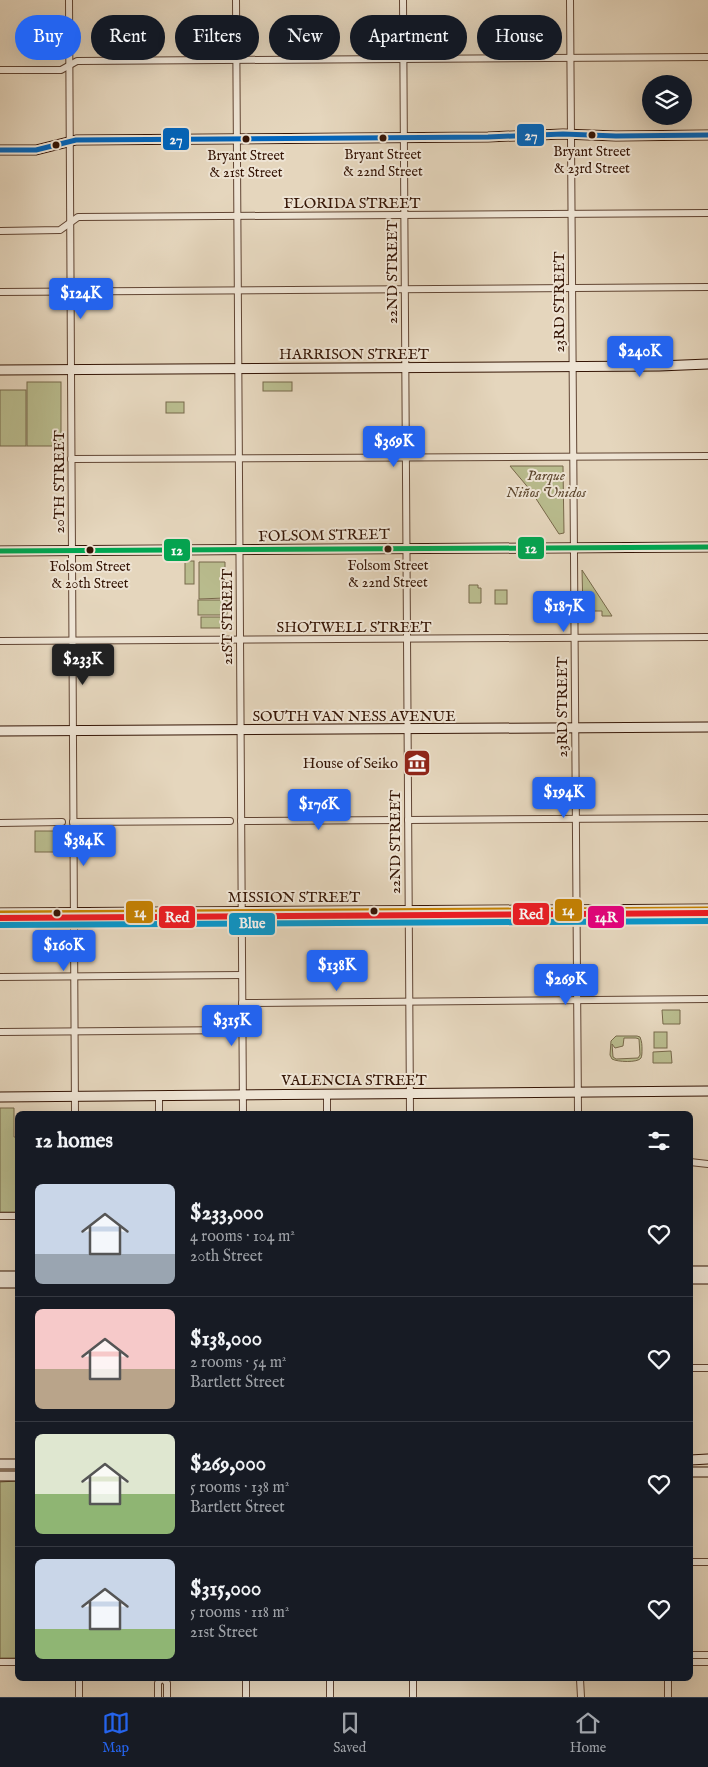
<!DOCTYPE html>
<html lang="en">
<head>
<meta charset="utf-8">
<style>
  :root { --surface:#171b24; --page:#20242c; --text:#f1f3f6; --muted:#9ea1a6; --line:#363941; --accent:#2563eb }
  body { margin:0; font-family:"IM FELL English",serif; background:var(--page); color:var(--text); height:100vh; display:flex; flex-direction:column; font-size:19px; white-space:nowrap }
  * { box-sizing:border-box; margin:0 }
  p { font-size:16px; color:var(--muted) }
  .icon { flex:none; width:28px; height:28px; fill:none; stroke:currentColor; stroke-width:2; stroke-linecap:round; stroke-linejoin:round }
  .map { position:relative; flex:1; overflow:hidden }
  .panel { position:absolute; left:15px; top:1111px; width:678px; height:570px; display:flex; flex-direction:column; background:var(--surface); border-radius:8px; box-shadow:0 5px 20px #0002 }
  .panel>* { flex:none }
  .guide { position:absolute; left:15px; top:15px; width:679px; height:45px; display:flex; gap:10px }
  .buttons { position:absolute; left:642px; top:75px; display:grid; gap:10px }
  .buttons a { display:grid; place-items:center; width:50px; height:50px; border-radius:50%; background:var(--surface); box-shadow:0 5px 20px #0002; font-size:25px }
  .price { position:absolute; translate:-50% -42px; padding:0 11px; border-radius:5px; background:var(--accent); color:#fff; font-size:16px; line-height:32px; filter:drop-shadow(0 1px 2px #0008) }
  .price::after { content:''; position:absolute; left:50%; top:30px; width:15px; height:11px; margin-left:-8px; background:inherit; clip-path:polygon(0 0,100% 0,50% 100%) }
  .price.current { background:#222; color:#fff }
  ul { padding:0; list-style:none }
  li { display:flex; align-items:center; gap:15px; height:125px; padding:0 20px }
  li+li { border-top:1px solid var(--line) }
  li span { display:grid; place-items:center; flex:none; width:140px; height:100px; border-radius:8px; color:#555 }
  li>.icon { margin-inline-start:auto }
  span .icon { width:60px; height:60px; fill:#fffc; stroke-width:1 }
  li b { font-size:21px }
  h2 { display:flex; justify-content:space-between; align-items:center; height:60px; padding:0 20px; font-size:21px }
  .chip { padding:0 18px; border-radius:22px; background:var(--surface); box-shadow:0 5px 20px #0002; font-size:18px; line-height:45px }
  .chip.current { background:var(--accent); color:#fff }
  .tabs { display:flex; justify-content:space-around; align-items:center; height:70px; border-top:1px solid var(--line); background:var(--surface); font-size:14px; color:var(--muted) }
  .tabs a { display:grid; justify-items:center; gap:2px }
  .tabs .current { color:var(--accent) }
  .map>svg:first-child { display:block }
  .green { fill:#b9bc8e; stroke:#77684a; fill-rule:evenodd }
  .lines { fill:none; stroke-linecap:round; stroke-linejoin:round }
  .street-casing { stroke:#614533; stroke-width:8 }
  .secondary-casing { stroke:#351505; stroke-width:11 }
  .street { stroke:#eee4d4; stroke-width:6 }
  .secondary { stroke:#eee4d4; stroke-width:9 }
  .bus-1-casing { stroke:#eee4d4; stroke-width:9 }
  .bus-2-casing { stroke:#eee4d4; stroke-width:9 }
  .bus-3-casing { stroke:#eee4d4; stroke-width:9 }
  .bus-4-casing { stroke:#eee4d4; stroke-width:9 }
  .bus-1 { stroke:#0065bd; stroke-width:5 }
  .bus-2 { stroke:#00a651; stroke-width:5 }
  .bus-3 { stroke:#c68201; stroke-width:5 }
  .bus-4 { stroke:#e5007d; stroke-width:5 }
  .metro-1-casing { stroke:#eee4d4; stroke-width:10 }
  .metro-2-casing { stroke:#eee4d4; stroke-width:10 }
  .metro-1 { stroke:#ed1c24; stroke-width:6 }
  .metro-2 { stroke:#0897cc; stroke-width:6 }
  .bus-dot { fill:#351505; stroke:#eee4d4; stroke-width:2 }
  .labels { text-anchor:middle; stroke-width:4; stroke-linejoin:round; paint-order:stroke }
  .bus-label { font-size:14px; fill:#351505; stroke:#eee4d4 }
  .street-label { font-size:15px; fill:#351505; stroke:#eee4d4 }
  .park-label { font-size:15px; font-style:italic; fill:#5d472e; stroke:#eee4d4 }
  .poi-label { font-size:15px; fill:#351505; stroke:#eee4d4; text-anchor:end }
  .line-badge { stroke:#eee4d4; stroke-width:2 }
  .badge-label { font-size:14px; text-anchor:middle; font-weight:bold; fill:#fff }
</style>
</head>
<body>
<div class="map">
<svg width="708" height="1697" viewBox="0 0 708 1697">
  <rect width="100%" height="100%" fill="#e5d6bd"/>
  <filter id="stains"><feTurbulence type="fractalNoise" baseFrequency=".004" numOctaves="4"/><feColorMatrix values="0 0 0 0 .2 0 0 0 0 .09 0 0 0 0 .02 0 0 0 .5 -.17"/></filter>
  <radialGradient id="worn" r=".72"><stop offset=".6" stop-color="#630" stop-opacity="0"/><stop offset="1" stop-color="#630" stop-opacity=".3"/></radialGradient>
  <!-- green -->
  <g class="green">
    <rect x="27" y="382" width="34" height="64"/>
    <rect x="263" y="382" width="29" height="9"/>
    <rect x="0" y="390" width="26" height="56"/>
    <rect x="166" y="402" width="18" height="11"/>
    <polygon points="510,466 563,466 564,533 559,534 531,491"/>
    <rect x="185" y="561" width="9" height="23"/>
    <polygon points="199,562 225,562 225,598 199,599"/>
    <polygon points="582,570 612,616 602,616 602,611 583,611"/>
    <polygon points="469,585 478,585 478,588 481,588 481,603 469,603"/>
    <rect x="495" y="590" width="12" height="14"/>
    <rect x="198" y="600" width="29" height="15"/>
    <rect x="201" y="617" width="23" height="11"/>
    <rect x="35" y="831" width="29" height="21"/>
    <polygon points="662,1010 680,1010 680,1024 663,1024"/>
    <rect x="654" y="1032" width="13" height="16"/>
    <path d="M616,1036H637L640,1037C642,1042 642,1045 642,1050C642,1052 642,1056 641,1058C638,1063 617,1062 612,1059L610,1055L611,1041ZM624,1038H636L639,1039L640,1055L638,1058L616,1059L613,1057L612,1044L615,1048L623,1046Z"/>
    <polygon points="671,1051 672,1063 653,1063 653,1052"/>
    <polygon points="0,1108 14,1108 14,1137 18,1137 17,1212 0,1212"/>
    <polygon points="17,1481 17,1658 0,1658 0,1482"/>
  </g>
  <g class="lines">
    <!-- street casing -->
    <g class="street-casing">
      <g id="street">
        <polyline points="69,0 75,1114"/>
        <polyline points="236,0 243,1114"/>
        <polyline points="403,0 410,1114"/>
        <polyline points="570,0 578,1114"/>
        <polyline points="0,70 61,70 77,61 708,57"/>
        <polyline points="0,231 60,230 78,217 708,213"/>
        <polyline points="0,292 708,287"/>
        <polyline points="71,459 708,456"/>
        <polyline points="0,641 708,637"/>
        <polyline points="408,820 708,818"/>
        <polyline points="241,821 398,820"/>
        <polyline points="73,822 230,821"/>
        <polyline points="0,823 62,822"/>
        <polyline points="0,977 242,975"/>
        <polyline points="242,1003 708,999"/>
        <polyline points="0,1032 242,1030"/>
        <polyline points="327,1094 327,1114"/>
        <polyline points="159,1095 159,1114"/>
        <polyline points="690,1162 708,1164"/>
        <polyline points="0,1216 18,1216"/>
        <polyline points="690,1368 708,1368"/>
        <polyline points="690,1562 708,1562"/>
        <polyline points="690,1655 708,1655"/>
        <polyline points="0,1662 18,1662"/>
        <polyline points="690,1662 708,1662"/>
        <polyline points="79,1679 79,1697"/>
        <polyline points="163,1679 167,1683 167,1697"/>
        <polyline points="246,1679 246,1697"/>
        <polyline points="413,1679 413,1697"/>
        <polyline points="580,1679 581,1697"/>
        <polyline points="668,1679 668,1697"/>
        <polyline points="158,1697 158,1683 161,1679"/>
        <polyline points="330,1697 330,1679"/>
      </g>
    </g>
    <!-- secondary casing -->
    <g class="secondary-casing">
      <g id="secondary">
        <polyline points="0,150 36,150 76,140 488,137 563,134 616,136 708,135"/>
        <polyline points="0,370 659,366 708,364"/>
        <polyline points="0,551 708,547"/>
        <polyline points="0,731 708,727"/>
        <polyline points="0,913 708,909"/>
        <polyline points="0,1097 708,1091"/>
        <polyline points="690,1271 708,1271"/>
        <polyline points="0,1276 18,1276"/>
        <polyline points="690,1279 708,1279"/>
        <polyline points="0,1283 18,1283"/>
        <polyline points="690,1460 708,1459"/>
        <polyline points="0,1464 18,1464"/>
        <polyline points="690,1472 708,1472"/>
        <polyline points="0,1476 18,1476"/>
      </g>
    </g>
    <!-- street -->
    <use href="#street" class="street"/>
    <!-- secondary -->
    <use href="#secondary" class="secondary"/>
    <!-- bus-1 casing -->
    <g class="bus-1-casing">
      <polyline id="bus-1" points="0,150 36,150 76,140 488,137 563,134 616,136 708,135"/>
    </g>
    <!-- bus-2 casing -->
    <g class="bus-2-casing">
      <polyline id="bus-2" points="0,551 708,547"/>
    </g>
    <!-- bus-3 casing -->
    <g class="bus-3-casing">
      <polyline id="bus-3" points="0,913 708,909"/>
    </g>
    <!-- bus-4 casing -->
    <g class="bus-4-casing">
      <polyline id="bus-4" points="0,920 708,917"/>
    </g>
    <!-- bus-1 -->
    <use href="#bus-1" class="bus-1"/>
    <!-- bus-2 -->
    <use href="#bus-2" class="bus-2"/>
    <!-- bus-3 -->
    <use href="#bus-3" class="bus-3"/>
    <!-- bus-4 -->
    <use href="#bus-4" class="bus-4"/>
    <!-- metro-1 casing -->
    <g class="metro-1-casing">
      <polyline id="metro-1" points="0,918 708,913"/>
    </g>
    <!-- metro-2 casing -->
    <g class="metro-2-casing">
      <polyline id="metro-2" points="0,925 708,921"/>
    </g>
    <!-- metro-1 -->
    <use href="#metro-1" class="metro-1"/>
    <!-- metro-2 -->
    <use href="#metro-2" class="metro-2"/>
  </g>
  <!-- icons -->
  <defs>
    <g id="museum-square" transform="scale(1.4375)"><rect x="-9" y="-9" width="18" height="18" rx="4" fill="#8f2418" stroke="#eee4d4"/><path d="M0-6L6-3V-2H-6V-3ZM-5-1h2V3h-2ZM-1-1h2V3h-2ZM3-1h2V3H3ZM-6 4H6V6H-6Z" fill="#fff"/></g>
  </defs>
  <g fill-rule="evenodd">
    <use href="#museum-square" x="417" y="763"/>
  </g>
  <!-- markers -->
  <g class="bus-dot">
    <circle cx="592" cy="135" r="4.5"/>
    <circle cx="383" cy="138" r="4.5"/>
    <circle cx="246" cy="139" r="4.5"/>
    <circle cx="56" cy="145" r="4.5"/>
    <circle cx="388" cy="549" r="4.5"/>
    <circle cx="90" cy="550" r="4.5"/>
    <circle cx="374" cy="911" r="4.5"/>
    <circle cx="57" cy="913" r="4.5"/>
  </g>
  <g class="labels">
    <!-- bus labels -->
    <g class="bus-label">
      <text x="592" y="156">Bryant Street<tspan x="592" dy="17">&amp; 23rd Street</tspan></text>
      <text x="383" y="159">Bryant Street<tspan x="383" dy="17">&amp; 22nd Street</tspan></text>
      <text x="246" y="160">Bryant Street<tspan x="246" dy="17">&amp; 21st Street</tspan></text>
      <text x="388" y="570">Folsom Street<tspan x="388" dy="17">&amp; 22nd Street</tspan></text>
      <text x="90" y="571">Folsom Street<tspan x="90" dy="17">&amp; 20th Street</tspan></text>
    </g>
    <!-- street labels -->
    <g class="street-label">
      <text x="352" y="208">FLORIDA STREET</text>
      <text transform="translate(392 272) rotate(-90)" y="5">22ND STREET</text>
      <text transform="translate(559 302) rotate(-90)" y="5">23RD STREET</text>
      <text x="354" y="359">HARRISON STREET</text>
      <text transform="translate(59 482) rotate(-90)" y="5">20TH STREET</text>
      <text transform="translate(324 535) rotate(-1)" y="5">FOLSOM STREET</text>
      <text transform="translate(227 617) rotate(-90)" y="5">21ST STREET</text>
      <text x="354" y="632">SHOTWELL STREET</text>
      <text transform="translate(562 707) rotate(-90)" y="5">23RD STREET</text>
      <text x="354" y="721">SOUTH VAN NESS AVENUE</text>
      <text transform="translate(395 842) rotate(-90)" y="5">22ND STREET</text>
      <text x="294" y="902">MISSION STREET</text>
      <text x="354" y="1085">VALENCIA STREET</text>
    </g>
    <!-- park labels -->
    <g class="park-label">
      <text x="546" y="480">Parque<tspan x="546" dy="17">Niños Unidos</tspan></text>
    </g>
    <!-- poi labels -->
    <g class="poi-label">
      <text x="398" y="768">House of Seiko</text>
    </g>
  </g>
  <g class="line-badge">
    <rect x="516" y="123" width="29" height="24" rx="5" fill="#0065bd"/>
    <rect x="162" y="127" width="28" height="24" rx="5" fill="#0065bd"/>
    <rect x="517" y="536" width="28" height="24" rx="5" fill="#00a651"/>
    <rect x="163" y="538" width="28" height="24" rx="5" fill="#00a651"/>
    <rect x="554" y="898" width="29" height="24" rx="5" fill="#c68201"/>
    <rect x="125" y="900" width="29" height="24" rx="5" fill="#c68201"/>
    <rect x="512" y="902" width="38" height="24" rx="5" fill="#ed1c24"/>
    <rect x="158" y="905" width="38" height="24" rx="5" fill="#ed1c24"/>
    <rect x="587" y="905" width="38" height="24" rx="5" fill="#e5007d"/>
    <rect x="228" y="912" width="48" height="24" rx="5" fill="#0897cc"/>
  </g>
  <g class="badge-label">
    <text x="531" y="140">27</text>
    <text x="176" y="144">27</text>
    <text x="531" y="553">12</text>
    <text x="177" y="555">12</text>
    <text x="568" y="915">14</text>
    <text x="140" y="917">14</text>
    <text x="531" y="919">Red</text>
    <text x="177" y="922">Red</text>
    <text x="606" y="922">14R</text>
    <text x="252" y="928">Blue</text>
  </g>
  <rect width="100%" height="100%" filter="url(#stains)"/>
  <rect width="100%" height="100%" fill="url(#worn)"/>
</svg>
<div class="buttons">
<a><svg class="icon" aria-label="layers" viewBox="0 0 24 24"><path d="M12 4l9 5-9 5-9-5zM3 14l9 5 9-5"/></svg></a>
</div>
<b class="price" style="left:81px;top:320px">$124K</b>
<b class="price" style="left:640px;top:378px">$240K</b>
<b class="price" style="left:394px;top:468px">$369K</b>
<b class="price" style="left:564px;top:633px">$187K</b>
<b class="price current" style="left:83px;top:686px">$233K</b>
<b class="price" style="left:564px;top:819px">$194K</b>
<b class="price" style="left:319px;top:831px">$176K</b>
<b class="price" style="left:84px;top:867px">$384K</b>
<b class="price" style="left:64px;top:972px">$160K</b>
<b class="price" style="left:337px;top:992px">$138K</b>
<b class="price" style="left:566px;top:1006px">$269K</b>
<b class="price" style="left:232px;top:1047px">$315K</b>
<div class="guide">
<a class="chip current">Buy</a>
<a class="chip">Rent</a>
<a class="chip">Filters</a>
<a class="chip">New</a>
<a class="chip">Apartment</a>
<a class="chip">House</a>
</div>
<section class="panel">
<h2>12 homes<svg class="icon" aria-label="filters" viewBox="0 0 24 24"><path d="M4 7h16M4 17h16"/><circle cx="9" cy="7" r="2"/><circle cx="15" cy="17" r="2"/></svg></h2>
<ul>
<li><span style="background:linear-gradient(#c9d6e8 70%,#9aa5b1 0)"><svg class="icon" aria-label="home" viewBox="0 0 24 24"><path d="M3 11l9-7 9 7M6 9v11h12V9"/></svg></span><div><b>$233,000</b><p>4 rooms · 104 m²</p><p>20th Street</p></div><svg class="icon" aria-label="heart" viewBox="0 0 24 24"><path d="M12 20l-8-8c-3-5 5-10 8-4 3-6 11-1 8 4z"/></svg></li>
<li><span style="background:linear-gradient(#f6c9c9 60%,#b9a48a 0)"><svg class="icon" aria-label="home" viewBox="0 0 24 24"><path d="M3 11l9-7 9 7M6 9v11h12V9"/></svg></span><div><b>$138,000</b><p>2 rooms · 54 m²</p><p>Bartlett Street</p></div><svg class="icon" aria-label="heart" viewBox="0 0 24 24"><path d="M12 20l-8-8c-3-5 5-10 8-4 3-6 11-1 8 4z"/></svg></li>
<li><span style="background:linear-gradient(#dfe7d0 60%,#8fb573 0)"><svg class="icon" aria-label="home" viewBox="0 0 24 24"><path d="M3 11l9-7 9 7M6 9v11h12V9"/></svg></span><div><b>$269,000</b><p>5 rooms · 138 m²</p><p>Bartlett Street</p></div><svg class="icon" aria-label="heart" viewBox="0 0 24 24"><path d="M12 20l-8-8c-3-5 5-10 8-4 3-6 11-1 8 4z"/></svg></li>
<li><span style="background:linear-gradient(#c9d6e8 70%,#8fb573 0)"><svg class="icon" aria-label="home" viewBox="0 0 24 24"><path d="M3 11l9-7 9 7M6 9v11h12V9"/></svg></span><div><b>$315,000</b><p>5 rooms · 118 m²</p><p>21st Street</p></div><svg class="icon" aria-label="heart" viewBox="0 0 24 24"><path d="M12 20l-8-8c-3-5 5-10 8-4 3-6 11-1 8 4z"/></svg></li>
</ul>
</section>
</div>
<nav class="tabs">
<a class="current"><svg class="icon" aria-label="map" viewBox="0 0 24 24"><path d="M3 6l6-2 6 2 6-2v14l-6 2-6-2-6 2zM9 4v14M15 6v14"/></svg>Map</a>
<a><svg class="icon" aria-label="saved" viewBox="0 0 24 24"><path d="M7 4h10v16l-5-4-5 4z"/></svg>Saved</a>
<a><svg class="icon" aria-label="home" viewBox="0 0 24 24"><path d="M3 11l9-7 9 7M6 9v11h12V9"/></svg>Home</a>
</nav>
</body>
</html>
